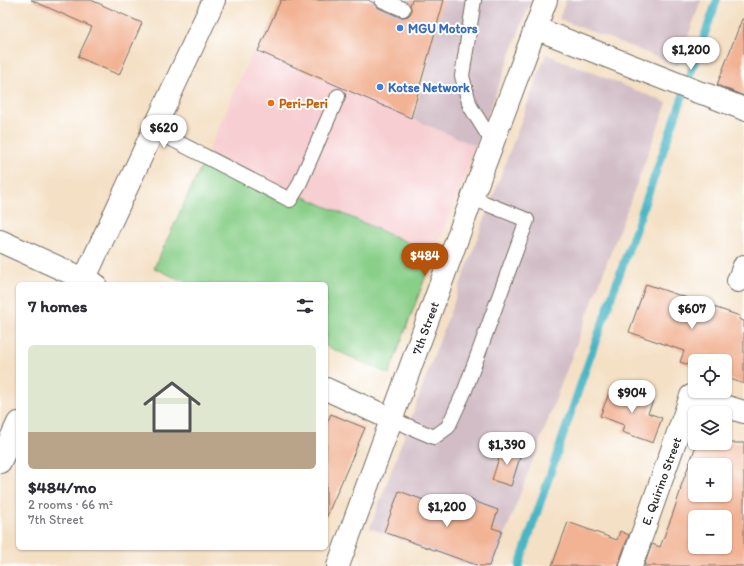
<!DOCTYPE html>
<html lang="en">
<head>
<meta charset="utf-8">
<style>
  :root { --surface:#fff; --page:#f7f7f7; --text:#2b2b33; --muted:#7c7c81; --accent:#b45309 }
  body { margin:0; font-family:Itim,sans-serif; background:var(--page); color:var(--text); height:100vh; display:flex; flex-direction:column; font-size:15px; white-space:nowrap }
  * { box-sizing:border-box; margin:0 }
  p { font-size:13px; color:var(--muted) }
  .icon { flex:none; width:22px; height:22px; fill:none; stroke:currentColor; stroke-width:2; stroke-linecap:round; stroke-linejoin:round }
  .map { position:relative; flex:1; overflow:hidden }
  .side { position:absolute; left:16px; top:282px; width:312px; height:268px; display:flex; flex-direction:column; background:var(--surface); border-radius:6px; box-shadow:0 1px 3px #0004 }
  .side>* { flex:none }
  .controls { position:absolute; left:688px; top:354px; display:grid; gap:8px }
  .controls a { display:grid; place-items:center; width:44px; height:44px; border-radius:6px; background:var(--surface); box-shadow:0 1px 3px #0004; font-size:20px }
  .price { position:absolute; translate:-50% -34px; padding:0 9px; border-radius:14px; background:#fff; color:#222; font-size:13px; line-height:26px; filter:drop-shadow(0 1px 2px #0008) }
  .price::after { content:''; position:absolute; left:50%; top:24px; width:12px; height:9px; margin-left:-6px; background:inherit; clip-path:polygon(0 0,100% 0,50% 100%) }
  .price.active { background:var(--accent); color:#fff }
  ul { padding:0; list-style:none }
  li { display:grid; align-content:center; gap:8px; height:212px; padding:0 12px }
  li span { display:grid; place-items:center; height:124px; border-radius:6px; color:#555 }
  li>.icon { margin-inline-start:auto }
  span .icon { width:72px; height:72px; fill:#fffc; stroke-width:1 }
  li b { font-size:17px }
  h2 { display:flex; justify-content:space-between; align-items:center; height:48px; padding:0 12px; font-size:17px }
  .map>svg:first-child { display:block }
  .built { fill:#f7cfd2 }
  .industrial { fill:#d2bdc6 }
  .green { fill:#89cf89; stroke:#5a7d5a }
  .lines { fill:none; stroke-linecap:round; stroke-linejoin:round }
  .stream { stroke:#48b6c4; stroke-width:8 }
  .building { fill:#f2b394; fill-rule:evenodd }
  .service-casing { stroke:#716a61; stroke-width:16 }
  .minor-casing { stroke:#716a61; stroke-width:24 }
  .tertiary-casing { stroke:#716a61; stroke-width:24 }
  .service { stroke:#fff; stroke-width:14 }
  .minor { stroke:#fff; stroke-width:22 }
  .tertiary { stroke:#fff; stroke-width:22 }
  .shop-dot { fill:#3f7fe0; stroke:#fff; stroke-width:1.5 }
  .food-dot { fill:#e8710a; stroke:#fff; stroke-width:1.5 }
  .labels { text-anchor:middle; stroke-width:4; stroke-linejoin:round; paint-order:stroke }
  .shop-label { font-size:13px; font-weight:bold; fill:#366cbe; stroke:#fff; text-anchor:start }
  .food-label { font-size:13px; font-weight:bold; fill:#c56008; stroke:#fff; text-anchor:start }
  .street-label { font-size:13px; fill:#2b2b2b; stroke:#fff }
</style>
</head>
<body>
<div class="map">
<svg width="744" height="566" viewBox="0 0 744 566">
  <rect width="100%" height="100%" fill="#fff"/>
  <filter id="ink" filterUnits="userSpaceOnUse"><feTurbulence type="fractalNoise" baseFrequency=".025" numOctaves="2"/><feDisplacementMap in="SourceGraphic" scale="8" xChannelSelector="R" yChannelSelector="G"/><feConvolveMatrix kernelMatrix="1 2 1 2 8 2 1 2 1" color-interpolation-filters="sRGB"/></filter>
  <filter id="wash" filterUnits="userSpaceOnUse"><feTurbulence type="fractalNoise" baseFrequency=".012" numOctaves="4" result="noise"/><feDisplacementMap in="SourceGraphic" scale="16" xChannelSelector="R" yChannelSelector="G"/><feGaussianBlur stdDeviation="0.9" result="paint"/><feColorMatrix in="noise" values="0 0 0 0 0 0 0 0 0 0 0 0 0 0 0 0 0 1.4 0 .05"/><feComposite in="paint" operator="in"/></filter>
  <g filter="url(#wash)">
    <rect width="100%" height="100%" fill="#f4e0c5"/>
    <!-- built -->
    <polygon class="built" points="253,50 476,146 434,254 207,154"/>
    <!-- industrial -->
    <g class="industrial">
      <polygon points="296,0 531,0 476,146 413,119 430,56"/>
      <polygon points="566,0 701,0 678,65 559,19"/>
      <polygon points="546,54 667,103 493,566 472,566 370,528"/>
    </g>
    <!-- green -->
    <polygon class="green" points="207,154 434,254 389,374 326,346 326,284 189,284 154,268"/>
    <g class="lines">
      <!-- stream -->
      <polyline class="stream" points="519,566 582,380 717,0"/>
    </g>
    <g id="blocks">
      <!-- building -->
      <g class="building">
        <polygon points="31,0 91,0 142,23 119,75 78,57 92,27"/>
        <polygon points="281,0 368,0 374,3 375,5 379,8 400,17 404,17 408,16 411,13 411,8 410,5 412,0 444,0 411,118 258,51"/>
        <polygon points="742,19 744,19 744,96 717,85"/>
        <polygon points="646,284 740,316 739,319 744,321 744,384 725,377 725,361 695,361 695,367 680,362 684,351 629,332"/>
        <polygon points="612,386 653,401 648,413 662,418 653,443 622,432 624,425 600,416"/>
        <polygon points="331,414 365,428 326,518 326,425"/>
        <path d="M697,443H744V566H644L652,544L660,547L672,516L681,489H680ZM695,465H725V495H695ZM695,517H725V547H695Z"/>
        <polygon points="503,445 522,451 511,486 492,480"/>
        <polygon points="399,491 454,511 460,496 498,510 492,528 502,531 489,566 479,566 384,532"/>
        <polygon points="568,522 617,540 620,531 629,535 619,562 619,566 552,566"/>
      </g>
    </g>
  </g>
  <g filter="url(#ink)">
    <use href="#blocks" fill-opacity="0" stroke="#716a61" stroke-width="1"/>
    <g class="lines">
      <!-- service casing -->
      <g class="service-casing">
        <g id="service">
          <polyline points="382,0 403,9"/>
          <polyline points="474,0 462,76 470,106 493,143"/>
          <polyline points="154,130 290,200 298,187 338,96"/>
          <polyline points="391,419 434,437 448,427 465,390 527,220 472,198"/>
        </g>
      </g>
      <!-- minor casing -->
      <g class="minor-casing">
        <g id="minor">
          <polyline points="535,28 698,92 708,95 744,109"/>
          <polyline points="0,241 95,284"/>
          <polyline points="738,281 744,266"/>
          <polyline points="326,389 391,419"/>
          <polyline points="338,566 472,198 546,0"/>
          <polyline points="631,566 691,396 744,412"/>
        </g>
      </g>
      <!-- tertiary casing -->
      <g class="tertiary-casing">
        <g id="tertiary">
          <polyline points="82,284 214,0"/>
          <polyline points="0,462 18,423"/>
        </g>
      </g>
      <!-- service -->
      <use href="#service" class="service"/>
      <!-- minor -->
      <use href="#minor" class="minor"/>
      <!-- tertiary -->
      <use href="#tertiary" class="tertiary"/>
    </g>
  </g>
  <!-- markers -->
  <g class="shop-dot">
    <circle cx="400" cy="28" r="4"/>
    <circle cx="380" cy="87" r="4"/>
  </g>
  <circle class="food-dot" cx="271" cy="103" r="4"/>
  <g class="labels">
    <!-- shop labels -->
    <g class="shop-label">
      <text x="408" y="33">MGU Motors</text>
      <text x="388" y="92">Kotse Network</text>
    </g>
    <!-- food labels -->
    <g class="food-label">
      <text x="279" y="108">Peri-Peri</text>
    </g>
    <!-- street labels -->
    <g class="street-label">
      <text transform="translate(425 328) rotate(-70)" y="5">7th Street</text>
      <text transform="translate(661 481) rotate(-70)" y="5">E. Quirino Street</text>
    </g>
  </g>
</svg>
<div class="controls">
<a><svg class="icon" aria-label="locate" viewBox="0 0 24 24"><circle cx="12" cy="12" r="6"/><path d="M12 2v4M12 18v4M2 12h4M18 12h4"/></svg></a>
<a><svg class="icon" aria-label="layers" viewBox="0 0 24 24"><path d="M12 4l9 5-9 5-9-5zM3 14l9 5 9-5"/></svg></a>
<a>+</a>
<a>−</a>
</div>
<b class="price" style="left:691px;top:71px">$1,200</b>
<b class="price" style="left:164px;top:149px">$620</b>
<b class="price active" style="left:425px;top:277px">$484</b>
<b class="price" style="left:692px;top:330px">$607</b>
<b class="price" style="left:632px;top:414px">$904</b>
<b class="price" style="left:507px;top:466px">$1,390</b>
<b class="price" style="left:447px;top:528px">$1,200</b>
<section class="side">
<h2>7 homes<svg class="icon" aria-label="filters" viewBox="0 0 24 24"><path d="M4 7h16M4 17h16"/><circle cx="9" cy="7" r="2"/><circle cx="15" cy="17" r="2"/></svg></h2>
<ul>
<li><span style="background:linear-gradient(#dfe7d0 70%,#b9a48a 0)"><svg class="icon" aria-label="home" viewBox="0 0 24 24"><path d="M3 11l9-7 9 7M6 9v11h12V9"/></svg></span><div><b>$484/mo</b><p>2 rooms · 66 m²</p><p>7th Street</p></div></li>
</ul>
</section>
</div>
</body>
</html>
